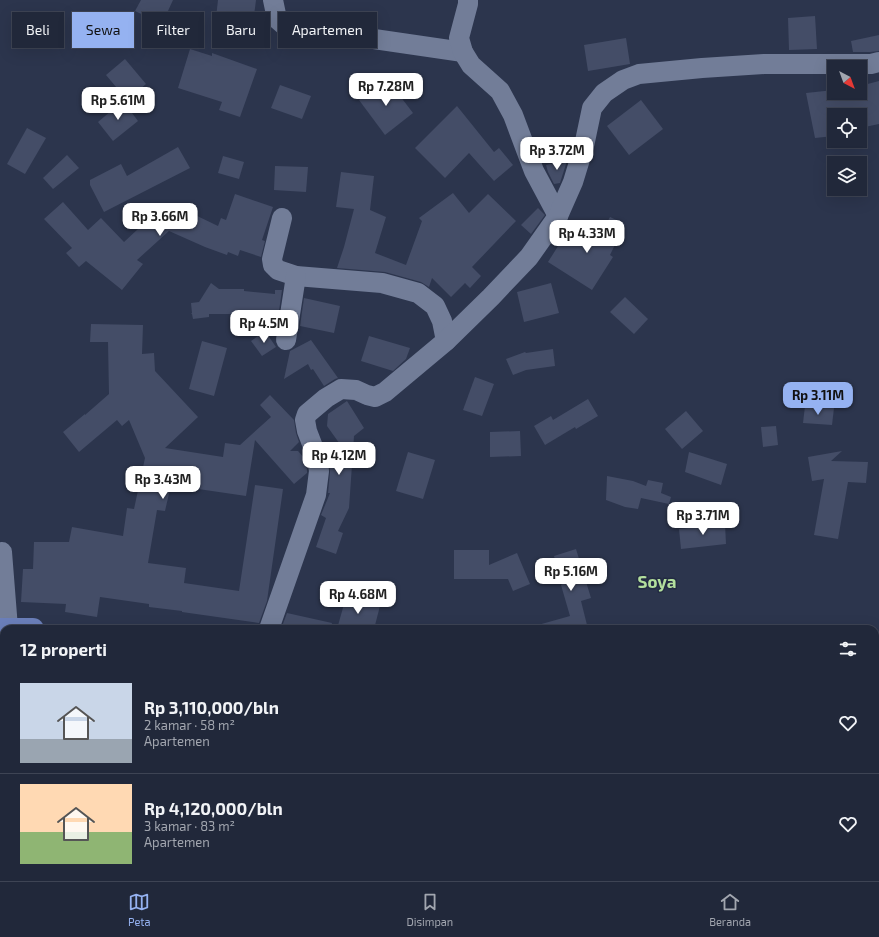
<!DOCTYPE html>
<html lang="id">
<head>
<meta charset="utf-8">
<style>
  :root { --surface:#21283a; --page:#2d3445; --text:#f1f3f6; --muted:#a2a6af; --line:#3e4454; --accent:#95b2f1 }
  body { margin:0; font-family:"Exo 2",sans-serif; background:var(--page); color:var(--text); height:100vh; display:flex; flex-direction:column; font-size:15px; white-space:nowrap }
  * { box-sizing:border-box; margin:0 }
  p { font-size:13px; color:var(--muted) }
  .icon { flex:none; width:22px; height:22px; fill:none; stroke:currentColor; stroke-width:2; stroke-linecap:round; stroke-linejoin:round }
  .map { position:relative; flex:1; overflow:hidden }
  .sheet { position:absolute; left:0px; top:625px; width:879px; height:256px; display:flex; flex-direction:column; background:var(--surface); border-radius:12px 12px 0 0; box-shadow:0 4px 16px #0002,0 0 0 1px var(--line) }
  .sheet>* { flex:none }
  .banner { position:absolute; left:12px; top:12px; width:400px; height:36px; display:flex; gap:8px }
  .needle { width:26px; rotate:139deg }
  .controls { position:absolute; left:827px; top:60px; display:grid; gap:8px }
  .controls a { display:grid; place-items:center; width:40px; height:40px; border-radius:0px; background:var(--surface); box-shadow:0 4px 16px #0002,0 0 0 1px var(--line); font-size:20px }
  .price { position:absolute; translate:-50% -34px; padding:0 9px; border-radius:8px; background:#fff; color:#222; font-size:13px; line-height:26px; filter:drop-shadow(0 1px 2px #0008) }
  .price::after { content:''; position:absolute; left:50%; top:24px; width:12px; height:9px; margin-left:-6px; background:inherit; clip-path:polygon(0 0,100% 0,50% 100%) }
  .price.on { background:var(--accent); color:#111 }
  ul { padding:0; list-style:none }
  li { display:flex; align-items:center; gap:12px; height:100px; padding:0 20px }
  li+li { border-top:1px solid var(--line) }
  li span { display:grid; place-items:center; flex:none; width:112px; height:80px; border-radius:0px; color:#555 }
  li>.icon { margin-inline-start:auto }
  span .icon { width:48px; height:48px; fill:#fffc; stroke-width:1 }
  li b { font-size:17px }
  h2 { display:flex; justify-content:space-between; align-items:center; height:48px; padding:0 20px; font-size:17px }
  .pill { padding:0 14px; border-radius:0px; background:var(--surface); box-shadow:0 4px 16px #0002,0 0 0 1px var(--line); font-size:14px; line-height:36px }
  .pill.on { background:var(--accent); color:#111 }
  .dock { display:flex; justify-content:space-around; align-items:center; height:56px; border-top:1px solid var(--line); background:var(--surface); font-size:11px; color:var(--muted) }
  .dock a { display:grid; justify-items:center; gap:2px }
  .dock .on { color:var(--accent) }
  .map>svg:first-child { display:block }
  .building { fill:#444d67 }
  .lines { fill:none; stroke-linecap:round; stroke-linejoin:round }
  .minor { stroke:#727d98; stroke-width:20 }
  .major { stroke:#6b7fba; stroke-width:22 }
  .labels { text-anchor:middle; stroke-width:3; stroke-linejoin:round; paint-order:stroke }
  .quarter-label { font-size:17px; font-weight:bold; fill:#b3df9d; stroke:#232b42 }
</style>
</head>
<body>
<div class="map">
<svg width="879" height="881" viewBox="0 0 879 881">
  <rect width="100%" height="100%" fill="#2c354d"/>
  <!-- building -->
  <g class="building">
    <polygon points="141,0 173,0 162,24 135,11"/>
    <polygon points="218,0 256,0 251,39 214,35"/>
    <polygon points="815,16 817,49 789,50 788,18"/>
    <polygon points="879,35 879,51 870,52 853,52 851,41"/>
    <polygon points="626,38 630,64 588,71 584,45"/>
    <polygon points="190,49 212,56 212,53 257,69 240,117 219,110 222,102 178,88"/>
    <polygon points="125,59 146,84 127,100 106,75"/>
    <polygon points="387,79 413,113 385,135 359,100"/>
    <polygon points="879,81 879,124 860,128 860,115 834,115 834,136 815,138 806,93 834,90 834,93 860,93 860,86"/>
    <polygon points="280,85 311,96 302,119 271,108"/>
    <polygon points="641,100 663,129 629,155 607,126"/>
    <polygon points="123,101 138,121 113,141 98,122"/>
    <polygon points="457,106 494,152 499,148 513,165 494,181 469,153 445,178 415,148"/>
    <polygon points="27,128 46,138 25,174 7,164"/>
    <polygon points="178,147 190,168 104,212 90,185 90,180 121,164 127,176"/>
    <polygon points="67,155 79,168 53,189 43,178"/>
    <polygon points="223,156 244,162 239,179 218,173"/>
    <polygon points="566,160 566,164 560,183 554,184 548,172 546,165"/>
    <polygon points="275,166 308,167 306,192 274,190"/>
    <polygon points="341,172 374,176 370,210 386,217 375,253 406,265 422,221 419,218 453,193 469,213 488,194 516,221 472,267 481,276 470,288 465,283 451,297 432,278 429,287 421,282 385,272 337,268 344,247 354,209 336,207"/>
    <polygon points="235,194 273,207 262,240 265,241 261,257 240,250 238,256 228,252 227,255 205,247 169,231 137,260 143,264 122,290 86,261 79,267 66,253 72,248 44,219 63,202 88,230 101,218 124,242 165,204 185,225 191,213 218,226 221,218 226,220"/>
    <polygon points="538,208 545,215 531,234 521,225"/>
    <polygon points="610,217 625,224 610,255 613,257 592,290 548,262 567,232 572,232 595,246"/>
    <polygon points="211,283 219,289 244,289 244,291 275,294 275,290 282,290 278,318 256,316 249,314 209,314 209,317 193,319 192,314 191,314 192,313 191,303 199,302"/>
    <polygon points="551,283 559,313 524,322 517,292"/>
    <polygon points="625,297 648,319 634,334 610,312"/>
    <polygon points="304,298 340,306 334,333 300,326"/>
    <polygon points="91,324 143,325 142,354 154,353 155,371 198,417 165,448 223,457 225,443 240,445 271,417 260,405 270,395 294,420 296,433 299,442 290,451 298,451 306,460 307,471 307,473 294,484 255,440 246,496 171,485 165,511 157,510 148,563 186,568 184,583 239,591 255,485 283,489 267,601 259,623 182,612 182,611 149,607 149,604 100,597 97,617 65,612 66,604 21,602 23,569 33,569 34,542 69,542 72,527 123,536 127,508 134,509 145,458 129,420 122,426 117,420 79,452 63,432 85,414 85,415 109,394 108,342 90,342"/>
    <polygon points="265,331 276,347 262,356 251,341"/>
    <polygon points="369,336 410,348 406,359 393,371 361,361"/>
    <polygon points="311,340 338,378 335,379 324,386 313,369 311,370 308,364 284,379 290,351"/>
    <polygon points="202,341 227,348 214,396 189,389"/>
    <polygon points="553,349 555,366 526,370 513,375 506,359 525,352 526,353"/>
    <polygon points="475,377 494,384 482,416 463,410"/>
    <polygon points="588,399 598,416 576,429 575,427 545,445 534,426 551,416 553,420"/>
    <polygon points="347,401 364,428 354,436 349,508 338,531 343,533 336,554 316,547 326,518 321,515 330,493 328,493 330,472 328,453 347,454 327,426 328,414"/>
    <polygon points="805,406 834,408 832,425 803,423"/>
    <polygon points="686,411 703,431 682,449 665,429"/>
    <polygon points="776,426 778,445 763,447 761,427"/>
    <polygon points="520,431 521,456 490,457 490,432"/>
    <polygon points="842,451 831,461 868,462 866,483 848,482 838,539 814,535 824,479 812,481 808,457"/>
    <polygon points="408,452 435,460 423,499 396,491"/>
    <polygon points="689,452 727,464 721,485 685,472"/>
    <polygon points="607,476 633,481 646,486 648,480 663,483 661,493 671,497 669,504 641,498 638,509 625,507 606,500"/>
    <polygon points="725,524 726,544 681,549 679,529"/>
    <polygon points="576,549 591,598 581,601 588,629 538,629 538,625 570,616 561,585 562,584 554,556"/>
    <polygon points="454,550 489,550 489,565 517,553 530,584 513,591 508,579 454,579"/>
    <polygon points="346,597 380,606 374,629 337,629"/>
    <polygon points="287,613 332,623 331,629 281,629"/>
  </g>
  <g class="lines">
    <!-- minor -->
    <g class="minor">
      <polyline points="273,0 277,19 285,26 463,52"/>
      <polyline points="468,0 468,4 459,38 463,52 471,65 500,91 513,115 534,171 558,216"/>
      <polyline points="282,218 272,259 273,265 278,270 296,276 382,283 418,293 435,306 442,321 446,341"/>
      <polyline points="286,340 296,276"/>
      <polyline points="2,552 8,628"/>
      <polyline points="269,629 316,495 319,471 317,457 307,431 305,420 307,414 326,398 341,389 356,390 367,395 375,397 385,392 446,341 491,297 529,257 558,216 573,182 584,146 592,108 604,93 623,80 639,74 702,68 764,64 871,64 879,62"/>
      <polyline points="875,853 879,855"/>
    </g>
    <!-- major -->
    <g class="major">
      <polyline points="0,629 33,629"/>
      <polyline points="875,694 879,694"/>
    </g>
  </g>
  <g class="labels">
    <!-- quarter labels -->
    <g class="quarter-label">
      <text x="657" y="588">Soya</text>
    </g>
  </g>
</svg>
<div class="controls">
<a><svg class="needle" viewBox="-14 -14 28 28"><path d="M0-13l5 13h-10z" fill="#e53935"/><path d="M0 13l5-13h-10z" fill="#a2a6af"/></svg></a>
<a><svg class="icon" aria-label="locate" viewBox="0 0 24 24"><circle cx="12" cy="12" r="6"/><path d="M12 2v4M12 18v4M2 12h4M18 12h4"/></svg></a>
<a><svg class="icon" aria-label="layers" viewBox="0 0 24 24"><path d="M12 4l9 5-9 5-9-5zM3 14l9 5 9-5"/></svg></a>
</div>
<b class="price" style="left:386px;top:107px">Rp 7.28M</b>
<b class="price" style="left:118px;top:121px">Rp 5.61M</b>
<b class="price" style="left:557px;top:171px">Rp 3.72M</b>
<b class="price" style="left:160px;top:237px">Rp 3.66M</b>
<b class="price" style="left:587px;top:254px">Rp 4.33M</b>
<b class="price" style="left:264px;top:344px">Rp 4.5M</b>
<b class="price on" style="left:818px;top:416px">Rp 3.11M</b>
<b class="price" style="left:339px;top:476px">Rp 4.12M</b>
<b class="price" style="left:163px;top:500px">Rp 3.43M</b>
<b class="price" style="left:703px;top:536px">Rp 3.71M</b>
<b class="price" style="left:571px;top:592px">Rp 5.16M</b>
<b class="price" style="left:358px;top:615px">Rp 4.68M</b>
<div class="banner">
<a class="pill">Beli</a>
<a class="pill on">Sewa</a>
<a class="pill">Filter</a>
<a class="pill">Baru</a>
<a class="pill">Apartemen</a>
</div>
<section class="sheet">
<h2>12 properti<svg class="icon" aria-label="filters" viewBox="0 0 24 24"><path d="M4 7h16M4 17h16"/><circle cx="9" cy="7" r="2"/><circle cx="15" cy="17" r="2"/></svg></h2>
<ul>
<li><span style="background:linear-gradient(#c9d6e8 70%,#9aa5b1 0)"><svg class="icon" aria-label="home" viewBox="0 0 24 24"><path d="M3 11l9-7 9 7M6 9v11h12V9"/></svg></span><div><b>Rp 3,110,000/bln</b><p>2 kamar · 58 m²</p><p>Apartemen</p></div><svg class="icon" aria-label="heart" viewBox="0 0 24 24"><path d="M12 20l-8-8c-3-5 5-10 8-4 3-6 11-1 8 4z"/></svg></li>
<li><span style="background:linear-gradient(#ffd9b3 60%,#8fb573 0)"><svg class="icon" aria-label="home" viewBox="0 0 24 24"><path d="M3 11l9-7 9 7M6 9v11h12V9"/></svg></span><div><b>Rp 4,120,000/bln</b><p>3 kamar · 83 m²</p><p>Apartemen</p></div><svg class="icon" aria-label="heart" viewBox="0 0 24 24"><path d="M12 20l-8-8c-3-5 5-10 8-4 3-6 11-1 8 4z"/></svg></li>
</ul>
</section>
</div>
<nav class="dock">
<a class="on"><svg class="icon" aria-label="map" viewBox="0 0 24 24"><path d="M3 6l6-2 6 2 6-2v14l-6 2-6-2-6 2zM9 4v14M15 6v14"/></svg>Peta</a>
<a><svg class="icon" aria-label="saved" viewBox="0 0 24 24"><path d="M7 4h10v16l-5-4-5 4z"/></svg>Disimpan</a>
<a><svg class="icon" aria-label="home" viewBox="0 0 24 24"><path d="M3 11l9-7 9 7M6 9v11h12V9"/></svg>Beranda</a>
</nav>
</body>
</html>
